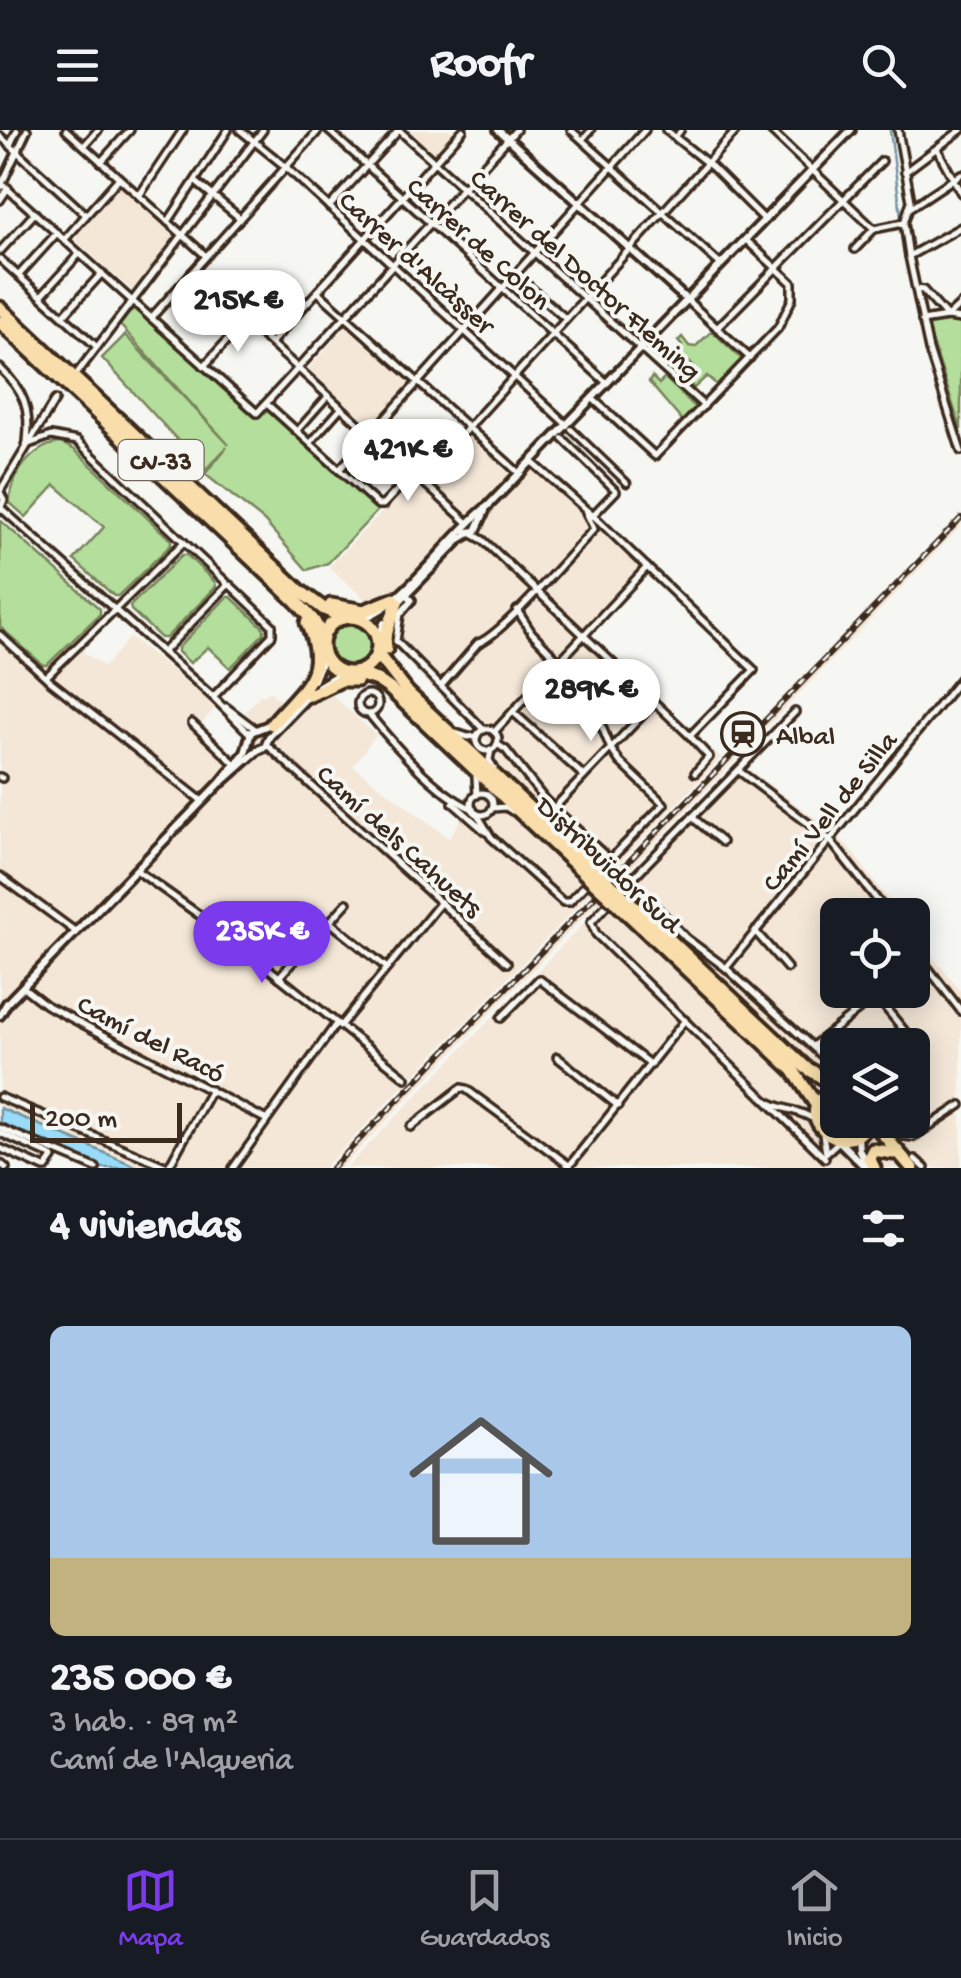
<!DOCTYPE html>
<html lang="es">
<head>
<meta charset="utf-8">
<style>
  :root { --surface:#171b24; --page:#20242c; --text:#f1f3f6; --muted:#9ea1a6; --line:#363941; --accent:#7c3aed }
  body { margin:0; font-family:"Gochi Hand",sans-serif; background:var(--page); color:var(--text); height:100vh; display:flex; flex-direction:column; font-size:38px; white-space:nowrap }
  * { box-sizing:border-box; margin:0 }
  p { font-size:32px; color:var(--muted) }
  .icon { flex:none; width:55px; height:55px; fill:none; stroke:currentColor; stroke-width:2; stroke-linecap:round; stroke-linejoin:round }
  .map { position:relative; height:1038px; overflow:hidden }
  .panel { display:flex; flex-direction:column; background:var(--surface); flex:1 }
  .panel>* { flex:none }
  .buttons { position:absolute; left:820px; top:768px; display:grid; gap:20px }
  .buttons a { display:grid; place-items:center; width:110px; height:110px; border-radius:15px; background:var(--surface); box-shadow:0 5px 25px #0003; font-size:50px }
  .scale { position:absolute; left:30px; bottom:25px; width:152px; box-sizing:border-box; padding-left:10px; border:5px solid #3b2a1e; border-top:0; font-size:28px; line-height:35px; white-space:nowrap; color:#3b2a1e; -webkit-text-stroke:8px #f6f6f2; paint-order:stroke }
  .price { position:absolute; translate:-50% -85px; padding:0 22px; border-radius:35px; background:#fff; color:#222; font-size:32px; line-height:65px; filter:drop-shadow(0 2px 5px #0008) }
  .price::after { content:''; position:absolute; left:50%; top:60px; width:30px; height:22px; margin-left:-15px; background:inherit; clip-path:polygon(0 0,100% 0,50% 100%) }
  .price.selected { background:var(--accent); color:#fff }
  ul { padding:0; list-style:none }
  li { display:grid; align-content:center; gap:20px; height:530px; padding:0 50px }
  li+li { border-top:2px solid var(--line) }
  li span { display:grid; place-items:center; height:310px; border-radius:15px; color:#555 }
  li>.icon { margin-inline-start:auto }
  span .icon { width:180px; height:180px; fill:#fffc; stroke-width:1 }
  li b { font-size:42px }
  h2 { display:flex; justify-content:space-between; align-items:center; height:120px; padding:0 50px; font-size:42px }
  header { display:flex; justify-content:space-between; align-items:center; height:130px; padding:0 50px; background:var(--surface); font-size:45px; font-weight:700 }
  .menu { display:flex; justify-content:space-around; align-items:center; height:140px; border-top:2px solid var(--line); background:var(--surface); font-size:28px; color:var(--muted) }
  .menu a { display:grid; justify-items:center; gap:5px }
  .menu .selected { color:var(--accent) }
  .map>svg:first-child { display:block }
  .built { fill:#f4e7d8; fill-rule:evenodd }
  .green { fill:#b4de9b; stroke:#78845c; stroke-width:2.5 }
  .water { fill:#98dcfa; stroke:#7395a2; stroke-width:2.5 }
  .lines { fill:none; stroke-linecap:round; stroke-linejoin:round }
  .stream { stroke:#7395a2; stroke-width:2.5 }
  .pedestrian-casing { stroke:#3b2a1e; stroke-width:11 }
  .minor-casing { stroke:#3b2a1e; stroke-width:12 }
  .tertiary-casing { stroke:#3b2a1e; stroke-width:14 }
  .trunk-casing { stroke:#3b2a1e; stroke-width:19 }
  .pedestrian { stroke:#f6f6f2; stroke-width:4 }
  .minor { stroke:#f6f6f2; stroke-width:5 }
  .tertiary { stroke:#f6f6f2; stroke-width:6 }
  .trunk { stroke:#f9deab; stroke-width:11 }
  .rail-casing { stroke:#3b2a1e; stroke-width:6 }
  .rail { stroke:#f6f6f2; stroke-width:2.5; stroke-dasharray:8; stroke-linecap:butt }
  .trunk-bridge-casing { stroke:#3b2a1e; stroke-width:19; stroke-linecap:butt }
  .trunk-bridge { stroke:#f9deab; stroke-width:11 }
  .labels { text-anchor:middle; stroke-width:8; stroke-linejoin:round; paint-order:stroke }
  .shield { fill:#f6f6f2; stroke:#73675e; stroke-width:2.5 }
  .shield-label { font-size:25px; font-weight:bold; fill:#3b2a1e }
  .street-label { font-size:28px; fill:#3b2a1e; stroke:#f6f6f2 }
  .poi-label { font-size:28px; fill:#3b2a1e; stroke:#f6f6f2; text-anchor:start }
</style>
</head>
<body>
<header><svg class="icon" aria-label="menu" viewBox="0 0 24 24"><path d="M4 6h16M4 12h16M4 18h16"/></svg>Roofr<svg class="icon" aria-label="search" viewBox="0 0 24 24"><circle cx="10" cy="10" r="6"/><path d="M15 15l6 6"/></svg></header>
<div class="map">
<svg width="961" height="1038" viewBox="0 0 961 1038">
  <rect width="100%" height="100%" fill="#f6f6f2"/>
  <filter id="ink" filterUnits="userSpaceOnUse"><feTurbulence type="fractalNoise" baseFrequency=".01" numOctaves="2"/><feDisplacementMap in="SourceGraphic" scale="20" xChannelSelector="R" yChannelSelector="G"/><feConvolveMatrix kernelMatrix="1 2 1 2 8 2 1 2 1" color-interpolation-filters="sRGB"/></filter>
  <g filter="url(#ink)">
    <!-- built -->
    <g class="built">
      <polygon points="405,0 459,0 435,27"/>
      <polygon points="119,54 177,106 137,159 131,160 76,111 77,101"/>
      <polygon points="347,195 410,253 370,295 308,239"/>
      <polygon points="463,297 510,345 523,331 533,339 641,439 585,499 721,628 324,1038 140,1038 0,978 0,489 57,503 104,537 130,507 216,576 197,600 236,628 306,554 327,560 376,605 353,636 449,708 467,679 491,615 416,542 417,535 387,509 392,493 329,437"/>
      <polygon points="961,384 961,396 341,1038 327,1038"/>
      <polygon points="270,561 282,573 263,593 256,593 245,582 261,564 264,566"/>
      <path d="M739,633L829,698L847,715L900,785H838V860H912L913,801L961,862V1038H346ZM838,915H912V990H838Z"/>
    </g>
    <!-- green -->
    <g class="green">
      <polygon points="135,176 255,287 268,278 379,379 328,433 307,440 264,391 205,344 227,317 205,340 102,228 125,205 229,315 120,195"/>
      <polygon points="953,191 961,192 961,300 927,195"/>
      <polygon points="712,201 743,230 718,256 707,246 694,258 684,248 694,237 678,221 682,216 678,211 682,207 689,216 695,217"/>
      <polygon points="652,247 659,254 665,248 695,277 695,281 684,293 649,252"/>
      <path d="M61,313L75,320L171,410V415L118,466H114L74,430L104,397L55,355L26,387L10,373C8,347 35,313 61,313Z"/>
      <polygon points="0,390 100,479 100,484 47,535 43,535 0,497"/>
      <polygon points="182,425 187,425 215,452 216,457 166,508 161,508 131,480 130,476"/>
      <polygon points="227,467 231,467 264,498 264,503 230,538 208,517 190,533 178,522 178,518"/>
      <circle cx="350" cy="515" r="24"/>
    </g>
    <!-- water -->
    <polygon class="water" points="0,978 140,1038 102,1038 0,995"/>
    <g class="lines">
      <!-- stream -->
      <g class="stream">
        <polyline points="890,0 902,93"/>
        <polyline points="936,236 961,307"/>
      </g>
      <!-- pedestrian casing -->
      <g class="pedestrian-casing">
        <g id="pedestrian">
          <polyline points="678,4 681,0"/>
          <polyline points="584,8 591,0"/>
          <polyline points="571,299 627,353"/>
          <polyline points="297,301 327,267"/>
          <polyline points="562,308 614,359"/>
          <polyline points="310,313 340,279"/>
        </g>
      </g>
      <!-- minor casing -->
      <g class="minor-casing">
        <g id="minor">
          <polyline points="66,0 206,126"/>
          <polyline points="240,0 286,37 567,295"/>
          <polyline points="328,0 607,253"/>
          <polyline points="399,0 704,276"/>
          <polyline points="571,0 721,135"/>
          <polyline points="666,0 712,37 765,90"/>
          <polyline points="770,0 874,99"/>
          <polyline points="898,0 911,71 904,93 909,126 929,220 961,321"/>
          <polyline points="0,6 86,85"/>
          <polyline points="10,15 17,0"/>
          <polyline points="84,16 98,0"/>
          <polyline points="937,19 961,63"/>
          <polyline points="101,32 130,0"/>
          <polyline points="905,42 961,0"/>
          <polyline points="196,52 240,88"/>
          <polyline points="2,54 257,283 516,0"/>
          <polyline points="0,58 27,0"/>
          <polyline points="139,66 183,0"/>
          <polyline points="0,70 8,58"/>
          <polyline points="329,77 399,0"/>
          <polyline points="910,78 961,44"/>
          <polyline points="168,92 228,0"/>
          <polyline points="65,109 119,48"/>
          <polyline points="855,119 874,99 903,93"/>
          <polyline points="0,121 35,83"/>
          <polyline points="909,126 961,97"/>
          <polyline points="0,129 97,217"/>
          <polyline points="192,142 466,391"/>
          <polyline points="19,145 57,103"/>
          <polyline points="516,145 566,189"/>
          <polyline points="916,159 923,160 947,187 961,174"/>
          <polyline points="318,162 520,344"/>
          <polyline points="41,166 79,124"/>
          <polyline points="687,170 750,228"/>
          <polyline points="64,185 102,143"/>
          <polyline points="151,188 319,0"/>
          <polyline points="922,191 947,187 961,189"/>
          <polyline points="717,198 882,31"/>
          <polyline points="271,213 463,0"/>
          <polyline points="204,236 246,190"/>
          <path d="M0,238C24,261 31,279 27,312"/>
          <polyline points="78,242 263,0"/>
          <polyline points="592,268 655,326 778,198 792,169 792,153 746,110"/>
          <polyline points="267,274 378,375 383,375 413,343"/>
          <polyline points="26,315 51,306 77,311 226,452 227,456 230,455 272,495 272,505 213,567"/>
          <polyline points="532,332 600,392 754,540 690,606"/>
          <polyline points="339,340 645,0"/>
          <polyline points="421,350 737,0"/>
          <polyline points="0,361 55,270"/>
          <polyline points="0,362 4,370 0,379"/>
          <polyline points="1,378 213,567 250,604"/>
          <polyline points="592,386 616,361"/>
          <polyline points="472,404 483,410 690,606 709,627 695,643"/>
          <polyline points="406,464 412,470 400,484 396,511 484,600"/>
          <polyline points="517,480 532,503 587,560 611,619 620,632 664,674 599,741"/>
          <polyline points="0,505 50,551 202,671"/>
          <polyline points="163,522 227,456"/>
          <polyline points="47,546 184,412"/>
          <path d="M441,556L478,513C500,507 573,421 594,399L586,382"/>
          <circle cx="368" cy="574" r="10"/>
          <polyline points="226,577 255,599"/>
          <polyline points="513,582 584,646"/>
          <path d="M369,584C394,615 436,664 473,679"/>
          <polyline points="192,593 235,634"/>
          <circle cx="487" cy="610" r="11"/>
          <polyline points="494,602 647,437"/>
          <polyline points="456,603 468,607 477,606"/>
          <polyline points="497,614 506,620 545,670 609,729"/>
          <polyline points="267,615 507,833"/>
          <polyline points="491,620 489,630 494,638"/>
          <polyline points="739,641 829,709 889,785"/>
          <polyline points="0,647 2,648"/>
          <polyline points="476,647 477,665"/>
          <circle cx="482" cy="674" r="11"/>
          <polyline points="453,673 486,702"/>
          <polyline points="492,678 506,677 512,681"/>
          <polyline points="554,678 653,574"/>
          <polyline points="477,684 491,707 563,772 569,772 591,749"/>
          <polyline points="692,687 722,712"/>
          <polyline points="136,740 219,799 406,948"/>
          <polyline points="0,746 76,802"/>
          <polyline points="630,750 686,808 726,838 838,940"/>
          <polyline points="618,763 795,582"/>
          <polyline points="610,771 591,792 596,804 825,1028"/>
          <polyline points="330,792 387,838"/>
          <polyline points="755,801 787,838"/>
          <polyline points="912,817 961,881"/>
          <polyline points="726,838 961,548"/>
          <polyline points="912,838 922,830"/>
          <polyline points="279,847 347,773"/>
          <polyline points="23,857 46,875 265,989"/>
          <polyline points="871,860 912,910"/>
          <polyline points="501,888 539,849 651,935"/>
          <polyline points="340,896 441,772"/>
          <polyline points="813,916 883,860"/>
          <polyline points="557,927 618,976"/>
          <polyline points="0,967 170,1038"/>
          <path d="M767,971C783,981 801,979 816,991"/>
          <polyline points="880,990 895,1005 913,1007 961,975"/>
          <polyline points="411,997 461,958 466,959 570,1036"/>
          <polyline points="0,998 96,1038"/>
          <polyline points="0,1003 50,1025 53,1028 46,1038"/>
          <polyline points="823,1004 826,1023 838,1012"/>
          <polyline points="0,1018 44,1038"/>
          <polyline points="915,1029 925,1038"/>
          <polyline points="0,1033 6,1038"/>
          <polyline points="169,1036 211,960"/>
          <polyline points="569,1036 685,890"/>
          <polyline points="233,1038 336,894"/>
        </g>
      </g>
      <!-- tertiary casing -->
      <g class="tertiary-casing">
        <g id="tertiary">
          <polyline points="498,0 687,170"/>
          <polyline points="467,402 476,401 485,381"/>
          <polyline points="397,474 460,409 470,403"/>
          <path d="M361,489C406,475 449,405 488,376L851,0"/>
          <polyline points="378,510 384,493"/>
          <polyline points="314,550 324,525"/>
          <polyline points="319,556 342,542"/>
          <polyline points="269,607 310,564"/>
          <polyline points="222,652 258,620 265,617 269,607"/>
          <polyline points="0,885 7,873 221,652 245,623 251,602 271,594"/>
          <polyline points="858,1007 859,1020 866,1033"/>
          <polyline points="840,1012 866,1038"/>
        </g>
      </g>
      <!-- trunk casing -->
      <g class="trunk-casing">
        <g id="trunk">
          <polyline points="0,178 300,461 324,479 345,488"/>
          <polyline points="0,192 296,471 314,491 323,508"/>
          <polyline points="331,475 364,481 394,469"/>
          <circle cx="350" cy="515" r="28"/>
          <polyline points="386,519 385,507 397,473"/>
          <polyline points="377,523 408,563 584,730"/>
          <polyline points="355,543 377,550 390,559 578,737"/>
          <polyline points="310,565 341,550 357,550"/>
          <path d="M272,594C303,557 330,545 307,493"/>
          <polyline points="634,776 805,937 838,957"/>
          <polyline points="627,783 793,940 817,976"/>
          <path d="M838,959C780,980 850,1038 869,990"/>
          <polyline points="871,990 912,1038"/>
          <polyline points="874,1038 869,1028 873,1020 894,1023"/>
        </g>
      </g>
      <!-- pedestrian -->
      <use href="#pedestrian" class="pedestrian"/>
      <!-- minor -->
      <use href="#minor" class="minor"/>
      <!-- tertiary -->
      <use href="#tertiary" class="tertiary"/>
      <!-- trunk -->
      <use href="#trunk" class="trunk"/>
      <!-- rail casing -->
      <g class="rail-casing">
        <polyline id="rail" points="332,1038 961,388"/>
      </g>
      <!-- rail -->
      <use href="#rail" class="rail"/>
      <!-- trunk-bridge casing -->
      <g class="trunk-bridge-casing">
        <g id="trunk-bridge">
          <polyline points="584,730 634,776"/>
          <polyline points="578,737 627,783"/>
        </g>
      </g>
      <!-- trunk-bridge -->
      <use href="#trunk-bridge" class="trunk-bridge"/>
    </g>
  </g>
  <!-- icons -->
  <defs>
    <g id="station-ring" transform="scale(2.25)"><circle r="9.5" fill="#f6f6f2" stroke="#3b2a1e" stroke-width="1.5"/><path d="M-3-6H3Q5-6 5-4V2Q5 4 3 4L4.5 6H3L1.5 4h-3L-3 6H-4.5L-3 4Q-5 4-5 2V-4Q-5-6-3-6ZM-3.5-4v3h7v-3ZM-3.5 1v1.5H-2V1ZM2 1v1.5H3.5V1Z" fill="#3b2a1e"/></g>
  </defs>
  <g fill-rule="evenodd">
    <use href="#station-ring" x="743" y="604"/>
  </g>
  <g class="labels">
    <!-- shield labels -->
    <rect class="shield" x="118.5" y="310" width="85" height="40" rx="8"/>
    <g class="shield-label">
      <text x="161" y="339">CV-33</text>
    </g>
    <!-- street labels -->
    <g class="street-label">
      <text transform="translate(480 112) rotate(42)" y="10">Carrer de Colon</text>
      <text transform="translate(418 131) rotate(42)" y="10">Carrer d'Alcàsser</text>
      <text transform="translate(587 143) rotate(42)" y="10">Carrer del Doctor Fleming</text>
      <text transform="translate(828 680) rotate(-51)" y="10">Camí Vell de Silla</text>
      <text transform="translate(401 709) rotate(42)" y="10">Camí dels Cahuets</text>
      <text transform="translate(610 733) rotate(43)" y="10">Distribuïdor Sud</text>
      <text transform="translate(152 907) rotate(27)" y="10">Camí del Racó</text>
    </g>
    <!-- poi labels -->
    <g class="poi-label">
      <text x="776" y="614">Albal</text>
    </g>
  </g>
</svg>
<div class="buttons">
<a><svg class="icon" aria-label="locate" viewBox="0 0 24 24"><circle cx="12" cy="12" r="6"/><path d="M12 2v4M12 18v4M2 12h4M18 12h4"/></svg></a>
<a><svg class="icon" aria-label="layers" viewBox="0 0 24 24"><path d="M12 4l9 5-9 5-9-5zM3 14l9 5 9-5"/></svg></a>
</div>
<div class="scale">200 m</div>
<b class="price" style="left:238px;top:225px">215K €</b>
<b class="price" style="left:408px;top:374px">421K €</b>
<b class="price" style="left:591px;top:614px">289K €</b>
<b class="price selected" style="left:262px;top:856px">235K €</b>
</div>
<section class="panel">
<h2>4 viviendas<svg class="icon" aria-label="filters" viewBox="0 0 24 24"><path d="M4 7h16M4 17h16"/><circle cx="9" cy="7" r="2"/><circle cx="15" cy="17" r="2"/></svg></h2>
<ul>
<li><span style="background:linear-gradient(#a9c7e8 75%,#c2b280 0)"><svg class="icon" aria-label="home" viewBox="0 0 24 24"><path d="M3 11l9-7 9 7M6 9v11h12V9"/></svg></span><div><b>235 000 €</b><p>3 hab. · 89 m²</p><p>Camí de l'Alqueria</p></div></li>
</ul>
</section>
<nav class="menu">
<a class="selected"><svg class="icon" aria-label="map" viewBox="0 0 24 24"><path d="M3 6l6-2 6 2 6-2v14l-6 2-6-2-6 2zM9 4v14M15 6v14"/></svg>Mapa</a>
<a><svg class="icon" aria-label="saved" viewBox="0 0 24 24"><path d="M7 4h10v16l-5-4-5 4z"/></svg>Guardados</a>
<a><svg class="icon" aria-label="home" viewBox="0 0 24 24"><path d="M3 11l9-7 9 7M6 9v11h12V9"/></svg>Inicio</a>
</nav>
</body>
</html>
